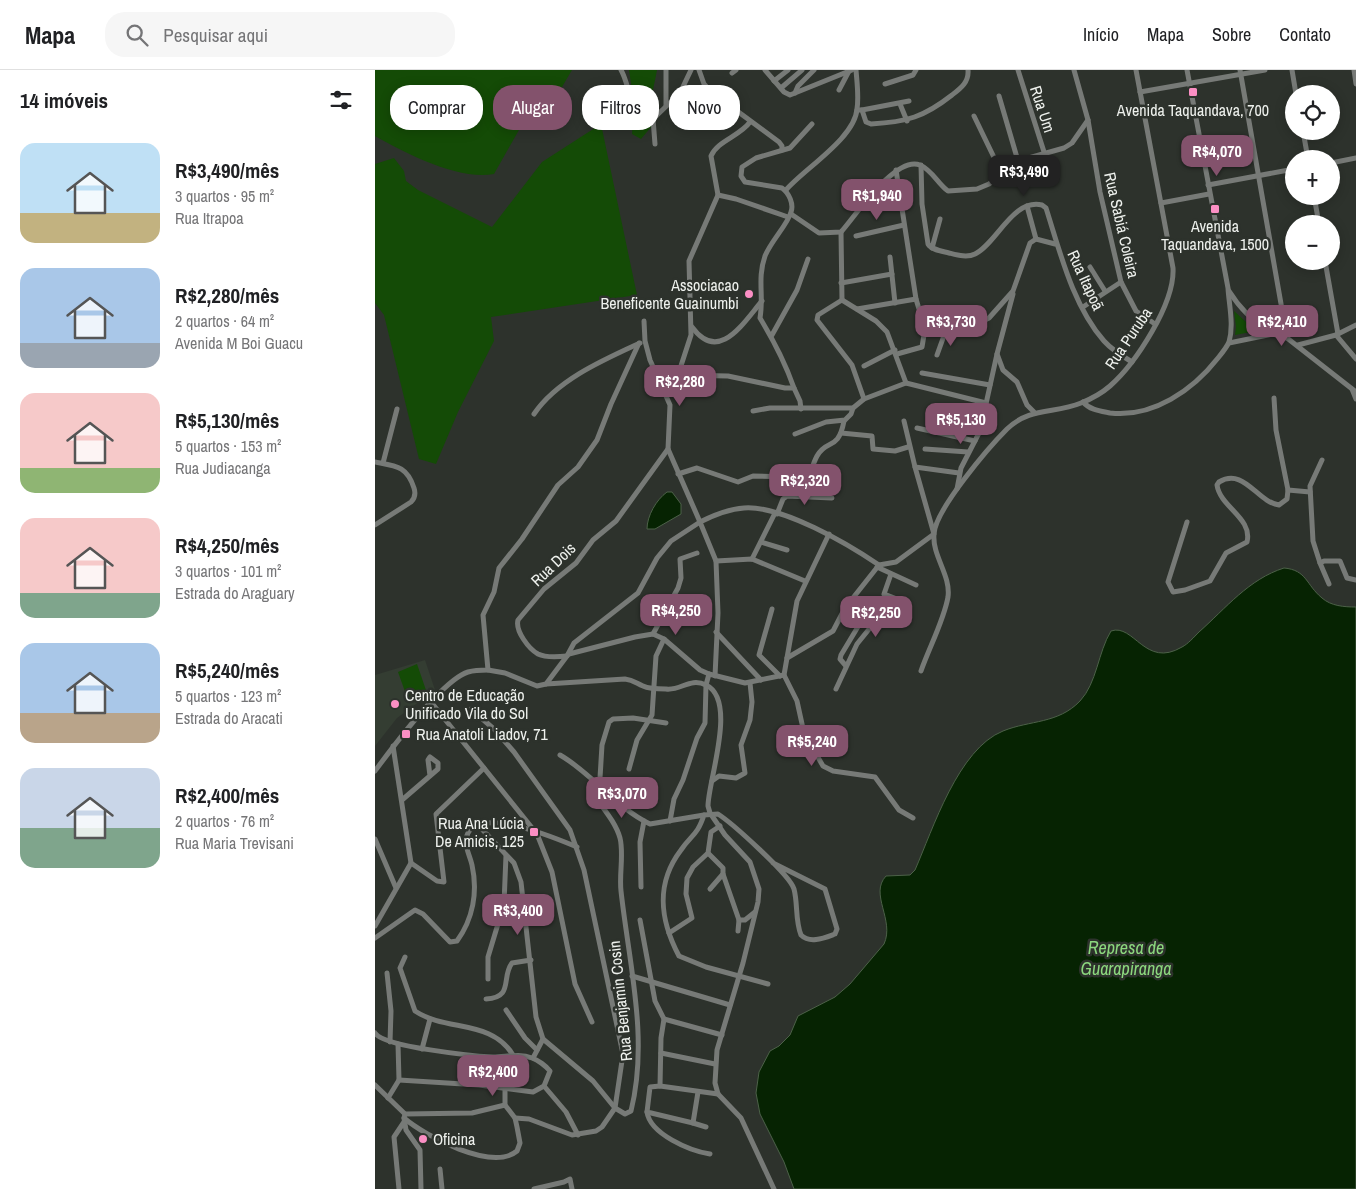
<!DOCTYPE html>
<html lang="pt">
<head>
<meta charset="utf-8">
<style>
  :root { --surface:#fff; --page:#f6f6f6; --text:#202124; --muted:#757577; --line:#e0e0e0; --accent:#83526c }
  body { margin:0; font-family:"Archivo Narrow",sans-serif; background:var(--page); color:var(--text); height:100vh; display:flex; flex-direction:column; font-size:19px; white-space:nowrap }
  * { box-sizing:border-box; margin:0 }
  p { font-size:16px; color:var(--muted) }
  .icon { flex:none; width:28px; height:28px; fill:none; stroke:currentColor; stroke-width:2; stroke-linecap:round; stroke-linejoin:round }
  .map { position:relative; flex:1; overflow:hidden }
  .sheet { display:flex; flex-direction:column; background:var(--surface); width:375px }
  .sheet>* { flex:none }
  .banner { position:absolute; left:15px; top:15px; width:475px; height:45px; display:flex; gap:10px }
  .buttons { position:absolute; left:910px; top:15px; display:grid; gap:10px }
  .buttons a { display:grid; place-items:center; width:55px; height:55px; border-radius:50%; background:var(--surface); box-shadow:0 2px 12px #0003; font-size:25px }
  .price { position:absolute; translate:-50% -42px; padding:0 11px; border-radius:10px; background:var(--accent); color:#fff; font-size:16px; line-height:32px; filter:drop-shadow(0 1px 2px #0008) }
  .price::after { content:''; position:absolute; left:50%; top:30px; width:15px; height:11px; margin-left:-8px; background:inherit; clip-path:polygon(0 0,100% 0,50% 100%) }
  .price.active { background:#222; color:#fff }
  ul { padding:0; list-style:none }
  li { display:flex; align-items:center; gap:15px; height:125px; padding:0 20px }
  li span { display:grid; place-items:center; flex:none; width:140px; height:100px; border-radius:15px; color:#555 }
  li>.icon { margin-inline-start:auto }
  span .icon { width:60px; height:60px; fill:#fffc; stroke-width:1 }
  li b { font-size:21px }
  h2 { display:flex; justify-content:space-between; align-items:center; height:60px; padding:0 20px; font-size:21px }
  .chip { padding:0 18px; border-radius:20px; background:var(--surface); box-shadow:0 2px 12px #0003; font-size:18px; line-height:45px }
  .chip.active { background:var(--accent); color:#fff }
  header { display:flex; align-items:center; gap:30px; box-sizing:border-box; height:70px; padding:0 25px; background:var(--surface); border-bottom:1px solid var(--line) }
  header strong { font-size:24px }
  nav { display:flex; gap:28px; margin-inline-start:auto; font-size:18px }
  .search { width:350px; height:45px; background:var(--page); display:flex; align-items:center; gap:12px; box-sizing:border-box; padding:0 18px; border-radius:20px; color:var(--muted); font-size:19px }
  main { display:flex; flex:1; min-height:0 }
  .map>svg:first-child { display:block }
  .built { fill:#343d32 }
  .green { fill:#144b06 }
  .water { fill:#062302; stroke:#4c6148 }
  .lines { fill:none; stroke-linecap:round; stroke-linejoin:round }
  .minor { stroke:#777a77; stroke-width:5 }
  .poi-dot { fill:#fb8fc4; stroke:#2d322c; stroke-width:2 }
  .labels { text-anchor:middle; stroke-width:5; stroke-linejoin:round; paint-order:stroke }
  .street-label { font-size:16px; fill:#eef1ed; stroke:#2d322c }
  .poi-label { font-size:16px; fill:#eef1ed; stroke:#2d322c; text-anchor:start }
  .water-label { font-size:18px; font-style:italic; fill:#8cd87e; stroke:#2d322c }
</style>
</head>
<body>
<header>
<strong>Mapa</strong>
<div class="search"><svg class="icon" aria-label="search" viewBox="0 0 24 24"><circle cx="10" cy="10" r="6"/><path d="M15 15l6 6"/></svg>Pesquisar aqui</div>
<nav><a>Início</a><a>Mapa</a><a>Sobre</a><a>Contato</a></nav>
</header>
<main>
<section class="sheet">
<h2>14 imóveis<svg class="icon" aria-label="filters" viewBox="0 0 24 24"><path d="M4 7h16M4 17h16"/><circle cx="9" cy="7" r="2"/><circle cx="15" cy="17" r="2"/></svg></h2>
<ul>
<li><span style="background:linear-gradient(#bfe0f5 70%,#c2b280 0)"><svg class="icon" aria-label="home" viewBox="0 0 24 24"><path d="M3 11l9-7 9 7M6 9v11h12V9"/></svg></span><div><b>R$3,490/mês</b><p>3 quartos · 95 m²</p><p>Rua Itrapoa</p></div></li>
<li><span style="background:linear-gradient(#a9c7e8 75%,#9aa5b1 0)"><svg class="icon" aria-label="home" viewBox="0 0 24 24"><path d="M3 11l9-7 9 7M6 9v11h12V9"/></svg></span><div><b>R$2,280/mês</b><p>2 quartos · 64 m²</p><p>Avenida M Boi Guacu</p></div></li>
<li><span style="background:linear-gradient(#f6c9c9 75%,#8fb573 0)"><svg class="icon" aria-label="home" viewBox="0 0 24 24"><path d="M3 11l9-7 9 7M6 9v11h12V9"/></svg></span><div><b>R$5,130/mês</b><p>5 quartos · 153 m²</p><p>Rua Judiacanga</p></div></li>
<li><span style="background:linear-gradient(#f6c9c9 75%,#7fa58c 0)"><svg class="icon" aria-label="home" viewBox="0 0 24 24"><path d="M3 11l9-7 9 7M6 9v11h12V9"/></svg></span><div><b>R$4,250/mês</b><p>3 quartos · 101 m²</p><p>Estrada do Araguary</p></div></li>
<li><span style="background:linear-gradient(#a9c7e8 70%,#b9a48a 0)"><svg class="icon" aria-label="home" viewBox="0 0 24 24"><path d="M3 11l9-7 9 7M6 9v11h12V9"/></svg></span><div><b>R$5,240/mês</b><p>5 quartos · 123 m²</p><p>Estrada do Aracati</p></div></li>
<li><span style="background:linear-gradient(#c9d6e8 60%,#7fa58c 0)"><svg class="icon" aria-label="home" viewBox="0 0 24 24"><path d="M3 11l9-7 9 7M6 9v11h12V9"/></svg></span><div><b>R$2,400/mês</b><p>2 quartos · 76 m²</p><p>Rua Maria Trevisani</p></div></li>
</ul>
</section>
<div class="map">
<svg width="981" height="1119" viewBox="0 0 981 1119">
  <rect width="100%" height="100%" fill="#2d322c"/>
  <!-- built -->
  <polygon class="built" points="50,590 60,620 22,648 0,676 0,605"/>
  <!-- green -->
  <g class="green">
    <path d="M0,0H197L187,17L144,60L119,104C84,111 30,83 0,66Z"/>
    <path d="M254,0H282C279,18 272,38 277,56L266,69L257,64L259,33Z"/>
    <polygon points="226,54 262,225 116,247 119,271 83,342 61,394 44,389 9,245 0,233 0,94 19,88 29,101 31,111 43,120 117,157 167,92"/>
    <polygon points="859,241 881,261 860,265 861,257"/>
    <polygon points="42,594 52,623 33,630 23,602"/>
  </g>
  <!-- water -->
  <g class="water">
    <path d="M292,422H297L306,434V444L280,459H272C272,446 281,430 292,422Z"/>
    <path d="M909,498C932,500 931,515 947,528C956,536 969,537 981,537V1119H419L409,1092L385,1044L381,1023L384,1002L395,981L404,976L415,965L423,946L460,927L475,914L509,874C520,850 494,824 511,806L535,805L540,800C558,759 583,679 628,661C655,650 683,654 705,631C722,613 723,582 736,561C759,553 770,599 807,577C813,574 819,567 824,562C851,538 874,509 909,498Z"/>
  </g>
  <g class="lines">
    <!-- minor -->
    <g class="minor">
      <path d="M246,0C256,17 253,45 278,49"/>
      <polyline points="291,0 291,35"/>
      <polyline points="324,0 329,14 335,21 404,72 407,76 407,80"/>
      <polyline points="390,0 409,22 415,25 477,0"/>
      <polyline points="643,0 670,85"/>
      <polyline points="699,0 713,50 725,122 746,212 761,241 780,254"/>
      <polyline points="865,0 912,268"/>
      <polyline points="917,0 921,24"/>
      <polyline points="979,0 981,14"/>
      <polyline points="357,3 361,0"/>
      <polyline points="399,11 413,0"/>
      <polyline points="510,14 538,5 541,0"/>
      <polyline points="406,18 427,0"/>
      <polyline points="464,20 474,1"/>
      <polyline points="765,22 890,0"/>
      <polyline points="420,23 423,16 439,0"/>
      <polyline points="624,26 643,91"/>
      <polyline points="525,34 532,51"/>
      <path d="M482,40H487L491,52L496,54C532,52 549,47 577,25C586,18 594,12 593,0"/>
      <polyline points="487,40 534,31"/>
      <polyline points="599,46 627,104"/>
      <polyline points="278,49 305,23 316,0"/>
      <polyline points="278,49 280,74"/>
      <polyline points="928,61 933,89"/>
      <polyline points="956,93 981,88"/>
      <path d="M546,95L547,134L553,174C557,180 566,181 574,183C582,185 592,188 600,184C622,173 638,128 667,135L671,138C685,182 698,236 729,271C737,280 747,286 757,292"/>
      <polyline points="521,100 541,229 550,259 547,277 522,284"/>
      <polyline points="833,115 919,99"/>
      <path d="M411,120C429,99 480,68 482,39C484,27 482,13 481,0"/>
      <polyline points="343,125 361,129 413,147"/>
      <polyline points="939,126 944,154"/>
      <polyline points="786,133 834,124"/>
      <polyline points="652,136 661,169"/>
      <path d="M416,144L444,163L466,162C481,145 521,85 545,95C557,100 563,114 573,121L602,119L614,114L643,91L689,78L697,73L713,50"/>
      <polyline points="466,162 467,230"/>
      <polyline points="481,166 529,155"/>
      <polyline points="557,178 565,149"/>
      <polyline points="515,187 520,233"/>
      <polyline points="950,191 963,264"/>
      <polyline points="715,197 730,221"/>
      <polyline points="466,213 517,204"/>
      <path d="M854,221C865,239 880,253 897,264"/>
      <polyline points="638,224 622,284 628,300 642,312 652,335 659,342"/>
      <polyline points="467,230 501,251 512,262 531,313 489,329"/>
      <polyline points="708,237 746,212"/>
      <polyline points="482,239 541,229"/>
      <path d="M317,257C344,294 368,253 387,231"/>
      <polyline points="550,259 563,260 594,258 614,248 638,221 655,173 661,169 680,174"/>
      <polyline points="397,265 422,220 433,189"/>
      <polyline points="961,265 981,289"/>
      <polyline points="854,273 898,264 912,268 981,322"/>
      <polyline points="923,275 961,265 981,255"/>
      <polyline points="562,285 571,260"/>
      <polyline points="489,296 520,280"/>
      <polyline points="547,303 615,315"/>
      <polyline points="303,305 353,306 410,318 419,318 425,331 426,339"/>
      <polyline points="531,313 611,333"/>
      <path d="M288,318L299,312L303,305L316,265L314,191L343,125L336,86C342,71 365,66 375,52"/>
      <path d="M419,318C410,292 399,271 385,248C389,225 382,209 390,186C396,171 413,154 416,142C419,134 414,123 407,118L370,112L366,106L367,97L381,88L415,78L437,54"/>
      <polyline points="977,319 981,329"/>
      <path d="M708,332C715,340 725,341 735,343C778,348 818,320 843,288C847,283 852,277 854,272C859,255 854,235 853,218L812,0"/>
      <polyline points="378,341 395,338 478,338 489,329 477,295 442,250 443,245 467,230"/>
      <path d="M159,344C182,310 228,290 265,273"/>
      <polyline points="529,351 540,397 584,403"/>
      <polyline points="542,358 600,371"/>
      <polyline points="466,363 497,366 498,379 520,381 533,377"/>
      <polyline points="420,364 451,352 470,350 476,344 478,338"/>
      <polyline points="550,379 593,382"/>
      <path d="M0,392C21,396 32,396 39,418C41,424 40,428 36,432L0,455"/>
      <polyline points="8,393 22,339"/>
      <polyline points="303,404 322,398 363,412 378,406 417,407 421,409 429,420"/>
      <polyline points="582,419 586,398 605,361 622,284"/>
      <polyline points="913,420 935,422"/>
      <path d="M425,426C434,414 435,399 442,386C452,368 463,382 469,351"/>
      <polyline points="402,444 408,429 412,426 457,428"/>
      <path d="M812,452L793,512L798,522L810,520L835,511L851,483L872,472C878,448 845,437 842,415L844,412C869,397 882,432 904,435L912,429L913,420L901,360L899,328"/>
      <polyline points="454,464 422,531 409,605 422,631 429,663 448,696 458,701 500,707 524,740 538,748"/>
      <polyline points="386,472 412,480"/>
      <polyline points="377,489 400,443"/>
      <polyline points="341,491 377,489 430,511"/>
      <polyline points="945,493 938,471 935,416 947,390"/>
      <polyline points="502,497 541,515"/>
      <polyline points="516,504 509,524 522,529"/>
      <polyline points="954,514 945,493 949,491 965,491 972,508 981,510"/>
      <polyline points="397,539 384,585 405,606"/>
      <polyline points="341,562 386,610"/>
      <polyline points="278,564 303,518 306,508 305,489 322,483"/>
      <polyline points="194,584 260,567 278,564 289,569 325,600 334,604 370,613 409,605"/>
      <path d="M192,586C183,587 171,588 163,584C154,579 140,561 143,550L169,519L201,493L218,470L241,451L293,379"/>
      <polyline points="412,588 458,561 470,538 504,495 521,492 559,464 540,397"/>
      <polyline points="471,596 465,589 466,585 487,550"/>
      <polyline points="113,600 130,603 162,616 171,614 192,586 199,573 263,523 282,488 296,471 325,452 293,379 295,335 275,290 270,271 269,251"/>
      <path d="M546,601C554,578 569,550 573,527C576,505 557,486 559,464C560,440 614,377 632,359C655,337 679,344 706,333C716,329 727,323 735,316C761,293 800,233 798,198L761,0"/>
      <path d="M340,606L343,543L341,491L325,452C339,445 354,439 369,438C407,435 473,474 504,495"/>
      <path d="M171,614L250,609C258,610 261,613 268,616C274,619 284,619 291,619C306,621 315,607 331,615C363,630 333,711 333,736L335,743L350,765L375,792L384,819L383,832L368,893L342,980L340,1013L343,1024L366,1048L399,1119"/>
      <polyline points="461,619 482,574 499,553 496,551 487,550 470,538"/>
      <polyline points="56,632 162,764 177,802 200,914 217,952"/>
      <polyline points="96,639 120,660 139,682 195,760 209,800 248,984 240,1038 227,1057 221,1061 197,1065 154,1049 140,1048"/>
      <polyline points="45,647 62,641"/>
      <path d="M185,685C218,704 240,737 275,754L329,745"/>
      <polyline points="254,699 262,670 277,645 281,586 289,569"/>
      <path d="M0,701C17,678 67,610 93,602C100,600 107,600 113,600L108,545L119,522L124,498L147,469L183,415L203,397L222,370L236,334L264,273"/>
      <polyline points="337,711 344,706 361,708 370,703 366,675 375,650 377,632 375,613"/>
      <polyline points="27,730 63,699 63,693 55,687 53,690 55,706"/>
      <polyline points="295,751 299,729 308,710 322,668 330,653 331,615 334,604"/>
      <polyline points="103,755 139,793 146,812 161,947 168,969 158,988"/>
      <polyline points="0,769 21,818"/>
      <polyline points="333,783 348,798 348,804 335,819"/>
      <polyline points="36,793 62,811 69,812 61,744 109,698"/>
      <polyline points="348,804 364,850 363,861"/>
      <polyline points="266,817 265,772 269,751"/>
      <polyline points="265,850 280,931 289,949 286,968 285,1016 275,1017 272,1042 318,1053 323,1022"/>
      <polyline points="364,850 370,850 380,842"/>
      <polyline points="0,856 36,793 18,676"/>
      <polyline points="294,863 317,848 311,824 312,808 318,797 333,783 336,762 345,756"/>
      <path d="M0,868L40,840L48,844L75,872L82,871C98,849 103,822 97,795C95,786 90,778 91,769C97,732 183,769 202,777"/>
      <path d="M30,887L25,898L40,941C72,962 116,949 138,985"/>
      <polyline points="12,903 16,941 15,972"/>
      <polyline points="257,906 355,935"/>
      <polyline points="113,909 113,887 129,834 131,785"/>
      <path d="M393,914L331,897L304,886C285,850 280,814 306,780C317,764 322,766 329,745L343,744C357,753 415,805 419,819C423,834 420,850 426,865C435,874 449,868 460,864L462,859L450,819L398,793"/>
      <path d="M111,929C139,928 126,907 137,893L156,890"/>
      <polyline points="131,940 150,968 162,980"/>
      <polyline points="289,949 347,965"/>
      <path d="M0,963C9,977 99,986 118,987C131,987 144,983 157,988C163,990 171,996 175,1001L169,1016L158,1022L104,1015L24,1010"/>
      <path d="M168,969L218,1011L240,1038L250,1044L256,1041C274,969 254,894 246,821C244,804 249,784 245,768C240,750 224,734 215,719L225,708L227,675L234,652L238,649L258,648L291,653"/>
      <polyline points="47,979 55,949"/>
      <polyline points="286,983 340,994"/>
      <polyline points="0,1015 30,1044 97,1043 130,1035"/>
      <polyline points="169,1016 191,1042 203,1065"/>
      <polyline points="285,1016 343,1024"/>
      <polyline points="13,1028 24,1010 23,974"/>
      <path d="M272,1042C275,1064 315,1081 335,1084"/>
      <path d="M30,1044L29,1048C50,1066 117,1102 142,1081L145,1073L142,1057L140,1048L130,1035V1018"/>
      <polyline points="29,1048 31,1060 45,1080 46,1119"/>
      <polyline points="318,1053 331,1057"/>
      <polyline points="65,1099 67,1119"/>
      <polyline points="24,1119 19,1067 29,1052"/>
      <polyline points="159,1119 189,1112 195,1109 197,1119"/>
    </g>
  </g>
  <!-- markers -->
  <g class="poi-dot">
    <rect x="813" y="17" width="10" height="10" rx="2.5"/>
    <rect x="835" y="134" width="10" height="10" rx="2.5"/>
    <circle cx="374" cy="224" r="5"/>
    <circle cx="20" cy="634" r="5"/>
    <rect x="26" y="659" width="10" height="10" rx="2.5"/>
    <rect x="154" y="757" width="10" height="10" rx="2.5"/>
    <circle cx="48" cy="1069" r="5"/>
  </g>
  <g class="labels">
    <!-- street labels -->
    <g class="street-label">
      <text transform="translate(668 39) rotate(72)" y="6">Rua Um</text>
      <text transform="translate(747 155) rotate(77)" y="6">Rua Sabiá Coleira</text>
      <text transform="translate(711 210) rotate(65)" y="6">Rua Itapoã</text>
      <text transform="translate(753 268) rotate(-56)" y="6">Rua Puruba</text>
      <text transform="translate(178 494) rotate(-44)" y="6">Rua Dois</text>
      <text transform="translate(245 931) rotate(-96)" y="6">Rua Benjamin Cosin</text>
    </g>
    <!-- poi labels -->
    <g class="poi-label">
      <text x="818" y="46" text-anchor="middle">Avenida Taquandava, 700</text>
      <text x="840" y="162" text-anchor="middle">Avenida<tspan x="840" dy="18">Taquandava, 1500</tspan></text>
      <text x="364" y="221" text-anchor="end">Associacao<tspan x="364" dy="18">Beneficente Guainumbi</tspan></text>
      <text x="30" y="631">Centro de Educação<tspan x="30" dy="18">Unificado Vila do Sol</tspan></text>
      <text x="41" y="670">Rua Anatoli Liadov, 71</text>
      <text x="149" y="759" text-anchor="end">Rua Ana Lúcia<tspan x="149" dy="18">De Amicis, 125</tspan></text>
      <text x="58" y="1075">Oficina</text>
    </g>
    <!-- water labels -->
    <g class="water-label">
      <text x="751" y="884">Represa de<tspan x="751" dy="21">Guarapiranga</tspan></text>
    </g>
  </g>
</svg>
<div class="buttons">
<a><svg class="icon" aria-label="locate" viewBox="0 0 24 24"><circle cx="12" cy="12" r="6"/><path d="M12 2v4M12 18v4M2 12h4M18 12h4"/></svg></a>
<a>+</a>
<a>−</a>
</div>
<b class="price" style="left:842px;top:107px">R$4,070</b>
<b class="price active" style="left:649px;top:127px">R$3,490</b>
<b class="price" style="left:502px;top:151px">R$1,940</b>
<b class="price" style="left:576px;top:277px">R$3,730</b>
<b class="price" style="left:907px;top:277px">R$2,410</b>
<b class="price" style="left:305px;top:337px">R$2,280</b>
<b class="price" style="left:586px;top:375px">R$5,130</b>
<b class="price" style="left:430px;top:436px">R$2,320</b>
<b class="price" style="left:301px;top:566px">R$4,250</b>
<b class="price" style="left:501px;top:568px">R$2,250</b>
<b class="price" style="left:437px;top:697px">R$5,240</b>
<b class="price" style="left:247px;top:749px">R$3,070</b>
<b class="price" style="left:143px;top:866px">R$3,400</b>
<b class="price" style="left:118px;top:1027px">R$2,400</b>
<div class="banner">
<a class="chip">Comprar</a>
<a class="chip active">Alugar</a>
<a class="chip">Filtros</a>
<a class="chip">Novo</a>
</div>
</div>
</main>
</body>
</html>
